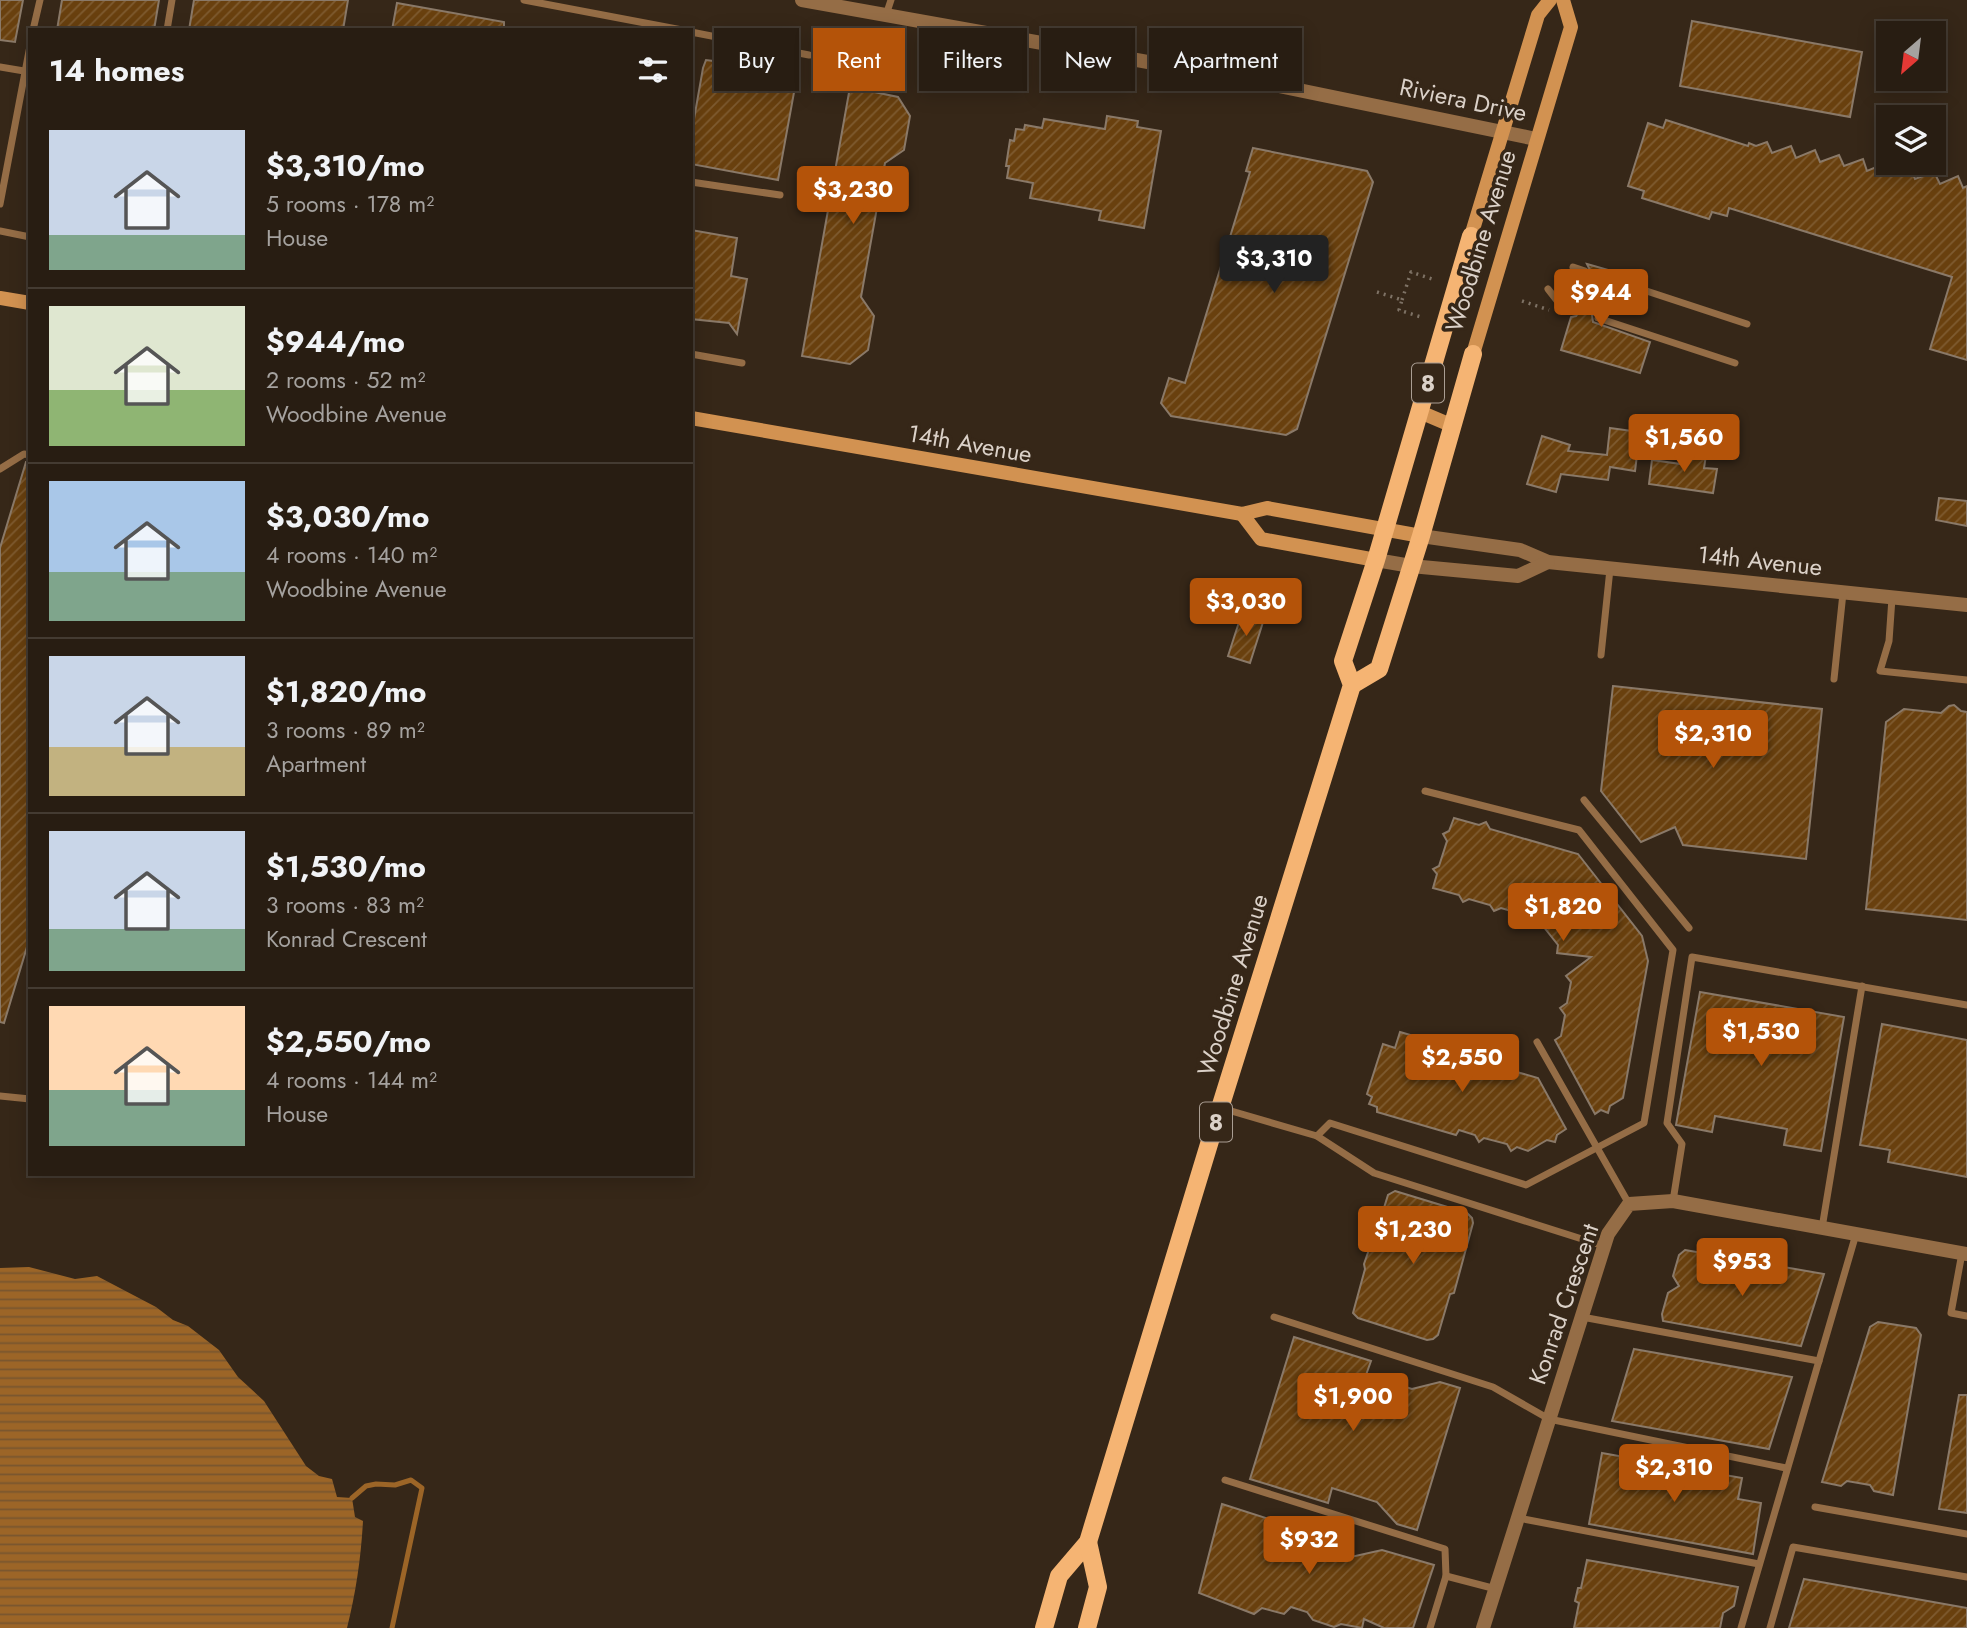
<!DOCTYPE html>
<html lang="en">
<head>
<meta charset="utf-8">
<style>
  :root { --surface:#281d12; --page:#342a20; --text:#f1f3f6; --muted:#a5a29f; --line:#443b32; --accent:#b45309 }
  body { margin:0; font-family:Jost,sans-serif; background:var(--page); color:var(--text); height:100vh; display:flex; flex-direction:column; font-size:26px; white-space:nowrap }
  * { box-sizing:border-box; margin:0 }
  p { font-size:23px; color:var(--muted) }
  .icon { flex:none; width:38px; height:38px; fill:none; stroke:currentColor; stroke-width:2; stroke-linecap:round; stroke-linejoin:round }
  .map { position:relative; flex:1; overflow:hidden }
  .panel { position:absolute; left:28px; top:28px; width:665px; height:1148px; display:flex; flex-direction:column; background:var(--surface); border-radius:0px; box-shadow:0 4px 18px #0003,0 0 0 2px var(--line) }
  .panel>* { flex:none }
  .hud { position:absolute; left:714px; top:28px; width:665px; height:63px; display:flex; gap:14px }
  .needle { width:46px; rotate:208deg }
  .controls { position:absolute; left:1876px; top:21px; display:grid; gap:14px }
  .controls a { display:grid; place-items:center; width:70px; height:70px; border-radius:0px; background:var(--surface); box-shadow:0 4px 18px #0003,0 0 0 2px var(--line); font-size:35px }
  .price { position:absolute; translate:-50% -60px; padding:0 16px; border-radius:7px; background:var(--accent); color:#fff; font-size:23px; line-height:46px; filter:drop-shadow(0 2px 4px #0008) }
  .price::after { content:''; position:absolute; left:50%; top:42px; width:21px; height:16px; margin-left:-10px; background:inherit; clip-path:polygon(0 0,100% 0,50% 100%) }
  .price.selected { background:#222; color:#fff }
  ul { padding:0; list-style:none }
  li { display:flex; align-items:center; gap:21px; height:175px; padding:0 21px }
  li+li { border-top:2px solid var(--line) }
  li span { display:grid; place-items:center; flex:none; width:196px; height:140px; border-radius:0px; color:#555 }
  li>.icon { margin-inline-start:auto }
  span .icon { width:84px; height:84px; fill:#fffc; stroke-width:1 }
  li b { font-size:30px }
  h2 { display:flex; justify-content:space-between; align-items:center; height:84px; padding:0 21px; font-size:30px }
  .pill { padding:0 24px; border-radius:0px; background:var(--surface); box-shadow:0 4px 18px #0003,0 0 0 2px var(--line); font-size:24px; line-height:63px }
  .pill.selected { background:var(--accent); color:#fff }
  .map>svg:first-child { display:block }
  .water { fill:url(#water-rules) }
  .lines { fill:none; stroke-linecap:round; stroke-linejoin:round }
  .stream { stroke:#9c6527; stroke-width:5 }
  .building { fill:url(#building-hatch); stroke:#8a7968; stroke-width:2 }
  .path { stroke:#7e7265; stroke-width:3.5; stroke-dasharray:2 5; stroke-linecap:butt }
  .service { stroke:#956d46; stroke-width:7 }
  .minor { stroke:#956d46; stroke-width:14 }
  .tertiary { stroke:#956d46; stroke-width:14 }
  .secondary { stroke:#d29251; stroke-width:14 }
  .primary { stroke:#f5b473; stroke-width:18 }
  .labels { text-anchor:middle; stroke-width:7; stroke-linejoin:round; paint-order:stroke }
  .shield { fill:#362718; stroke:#aa9e93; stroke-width:2 }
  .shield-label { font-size:23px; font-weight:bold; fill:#dbd1c8 }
  .street-label { font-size:24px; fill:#dbd1c8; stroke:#362718 }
</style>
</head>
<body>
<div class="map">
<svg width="1967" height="1628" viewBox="0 0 1967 1628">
  <defs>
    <pattern id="water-rules" width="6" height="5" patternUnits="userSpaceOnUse" patternTransform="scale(1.75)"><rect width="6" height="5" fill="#9c6527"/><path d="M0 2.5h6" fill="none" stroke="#78562f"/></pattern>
    <pattern id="building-hatch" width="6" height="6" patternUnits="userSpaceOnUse" patternTransform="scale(1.75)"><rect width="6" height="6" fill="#69400e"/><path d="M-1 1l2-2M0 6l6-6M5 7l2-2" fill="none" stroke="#7e5b30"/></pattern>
  </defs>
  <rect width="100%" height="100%" fill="#362718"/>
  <!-- water -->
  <path class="water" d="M29,1267L75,1279L97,1276L156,1307L173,1320L188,1326L219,1350L238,1377L264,1401L306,1466L319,1476L332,1479L337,1497L352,1498L355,1517L363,1521C361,1558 356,1592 347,1628H0V1268Z"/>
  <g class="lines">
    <!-- stream -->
    <polyline class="stream" points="352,1498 366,1486 376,1484 395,1485 411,1480 422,1488 392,1628"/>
  </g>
  <!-- building -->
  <g class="building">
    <polygon points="0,0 23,0 15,42 0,40"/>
    <polygon points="62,0 159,0 154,30 57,30"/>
    <polygon points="194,0 348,0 343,30 189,30"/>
    <polygon points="397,3 504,22 504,30 392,30"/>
    <polygon points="1692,21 1862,52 1850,117 1680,86"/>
    <polygon points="714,59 789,72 788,75 797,76 778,180 691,164 691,136 703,68 706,60 714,61"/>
    <polygon points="850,87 898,97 910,116 904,150 885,163 861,297 874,316 868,350 850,364 802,356"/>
    <polygon points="1107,116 1138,121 1137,127 1161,131 1144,228 1099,220 1101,211 1030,198 1033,183 1007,178 1009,166 1006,166 1010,140 1014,141 1016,129 1024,130 1025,125 1042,128 1044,119 1105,129"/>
    <polygon points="1666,120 1748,146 1749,143 1756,146 1767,142 1772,153 1791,146 1796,158 1815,150 1820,162 1839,155 1844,166 1863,159 1867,171 1886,163 1891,175 1910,167 1915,179 1934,172 1940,184 1958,176 1963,188 1967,186 1967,360 1930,349 1952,277 1729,208 1727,216 1712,212 1709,219 1642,198 1644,191 1628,186 1648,123 1663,128"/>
    <polygon points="1253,148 1367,171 1373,182 1297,429 1286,435 1171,416 1161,403 1169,378 1185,383 1250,172 1246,171"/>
    <polygon points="691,230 737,238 731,276 747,279 737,334 729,323 691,319"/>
    <polygon points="1587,264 1612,271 1604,276 1604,281 1608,285 1600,312 1592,315 1593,322 1650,342 1640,373 1561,350 1571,317 1576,316 1579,312 1575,305 1583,277 1588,276 1591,272"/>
    <polygon points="1610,428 1640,432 1635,471 1610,467 1608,480 1561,474 1556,492 1527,484 1542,436 1570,445 1568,451 1607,455"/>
    <polygon points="1682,452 1706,455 1704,468 1717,469 1713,493 1649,484 1652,460 1681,464"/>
    <polygon points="26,462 30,462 30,937 4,1023 0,1022 0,548"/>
    <polygon points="1939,498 1967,501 1967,526 1936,520"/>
    <polygon points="1247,614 1264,619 1250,663 1228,656 1240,619 1245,621"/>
    <polygon points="1613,686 1822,709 1806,859 1683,845 1675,827 1641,842 1601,791"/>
    <polygon points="1954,705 1961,711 1967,712 1967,920 1866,909 1886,722 1904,709 1941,713 1949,706"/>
    <polygon points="1454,818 1479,825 1486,822 1490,829 1578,854 1642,936 1648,961 1623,1098 1610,1106 1608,1113 1601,1110 1595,1114 1555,1040 1561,1036 1565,1015 1560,1008 1567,1003 1571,982 1566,976 1591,957 1557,953 1558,945 1535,916 1525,920 1522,914 1501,908 1494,911 1490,905 1469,899 1463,902 1459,895 1433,888 1437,874 1433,869 1439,866 1447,841 1443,834 1449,831"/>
    <polygon points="1700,992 1844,1017 1821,1151 1784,1145 1787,1129 1715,1116 1712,1132 1676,1125"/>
    <polygon points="1882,1024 1967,1040 1967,1177 1888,1162 1890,1150 1860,1145"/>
    <polygon points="1400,1032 1503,1062 1506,1069 1538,1078 1566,1129 1557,1135 1555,1142 1547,1140 1528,1151 1517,1147 1511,1151 1507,1144 1484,1138 1479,1142 1475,1135 1459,1130 1456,1135 1377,1112 1377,1107 1369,1104 1372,1097 1367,1094 1383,1044 1395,1048"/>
    <polygon points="1395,1191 1467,1213 1472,1218 1473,1223 1454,1293 1450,1294 1438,1335 1433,1339 1427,1340 1358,1318 1353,1313 1365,1269 1364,1264 1373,1238 1375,1237 1388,1195"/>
    <polygon points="1685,1250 1824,1274 1801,1346 1663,1321 1662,1314 1668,1293 1679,1286 1673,1276 1679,1255"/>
    <polygon points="1878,1322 1916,1328 1921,1335 1893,1495 1874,1491 1870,1485 1847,1481 1841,1486 1822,1482 1870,1327"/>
    <polygon points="1294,1337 1371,1361 1366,1375 1412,1389 1440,1382 1460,1388 1417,1530 1397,1524 1377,1502 1332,1488 1328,1503 1250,1479"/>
    <polygon points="1634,1349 1792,1377 1769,1449 1612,1421"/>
    <polygon points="1959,1395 1967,1395 1967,1513 1939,1509"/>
    <polygon points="1602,1453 1742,1478 1738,1499 1761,1503 1753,1554 1589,1524"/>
    <polygon points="1222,1504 1316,1534 1310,1552 1333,1561 1382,1550 1434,1565 1413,1628 1384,1628 1364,1619 1362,1628 1341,1624 1334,1627 1313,1620 1307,1612 1291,1607 1284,1614 1262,1608 1254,1614 1199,1593"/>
    <polygon points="1587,1560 1738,1587 1734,1606 1723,1613 1720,1628 1574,1628 1579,1603 1575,1601 1578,1588 1581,1588"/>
    <polygon points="1804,1579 1967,1608 1967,1628 1789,1628"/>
  </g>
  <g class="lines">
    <!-- path -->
    <g class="path">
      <polyline points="1377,292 1402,300 1399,310 1421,317"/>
      <polyline points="1402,300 1411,272 1432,279"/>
      <polyline points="1522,301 1549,310"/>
    </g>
    <!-- service -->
    <g class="service">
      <polyline points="524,0 682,30"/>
      <polyline points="886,15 891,0"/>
      <polyline points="33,30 40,0"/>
      <polyline points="167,30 172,0"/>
      <polyline points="691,32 809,55"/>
      <polyline points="0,67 30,72"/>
      <polyline points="691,182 780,195"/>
      <polyline points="0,204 30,46"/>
      <polyline points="0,231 30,237"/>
      <polyline points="1573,267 1585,271"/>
      <polyline points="1610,279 1747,324"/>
      <polyline points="1548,289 1562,307 1573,311"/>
      <polyline points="1598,318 1735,363"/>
      <polyline points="691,354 742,363"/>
      <polyline points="0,469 24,454 30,455"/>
      <polyline points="1892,598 1889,641 1880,671 1967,680"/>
      <polyline points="1601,655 1610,569"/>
      <polyline points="1834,679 1843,593"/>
      <polyline points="1584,800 1689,928"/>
      <polyline points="1537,1042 1629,1204"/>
      <polyline points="0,1096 30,1099"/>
      <polyline points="1221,1108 1317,1136 1330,1123 1526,1185 1644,1123 1673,950 1579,830 1425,791"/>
      <polyline points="1317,1136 1374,1173 1604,1246"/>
      <polyline points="1673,1201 1682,1144 1667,1123 1692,957 1967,1005"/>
      <polyline points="1822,1228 1862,986"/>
      <polyline points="1962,1253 1951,1313 1967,1316"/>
      <polyline points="1274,1317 1493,1387 1549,1419 1786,1468"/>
      <polyline points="1582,1317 1819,1361"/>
      <polyline points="1225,1480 1445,1549 1446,1576 1430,1628"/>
      <polyline points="1815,1507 1967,1534"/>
      <polyline points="1518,1518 1759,1564"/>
      <polyline points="1446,1576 1496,1589"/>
      <polyline points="1741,1628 1856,1234"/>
      <polyline points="1770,1628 1793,1547 1967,1577"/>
    </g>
    <!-- minor -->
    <g class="minor">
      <polyline points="802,0 1265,83 1536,139"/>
      <polyline points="1421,536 1520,550 1548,562 1967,605"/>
      <polyline points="1411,566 1518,576 1548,562"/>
      <polyline points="1483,1628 1608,1234 1629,1204 1673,1201 1967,1254"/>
    </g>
    <!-- tertiary -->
    <polyline class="tertiary" points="1376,560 1411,566"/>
    <!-- secondary -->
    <g class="secondary">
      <polyline points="1471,236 1538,15 1550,0"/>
      <polyline points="0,298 30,303"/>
      <polyline points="1473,354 1571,27 1563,0"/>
      <polyline points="1420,412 1453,426"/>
      <polyline points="691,418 1242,514 1267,508 1421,536"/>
      <polyline points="1242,514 1261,539 1376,560"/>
    </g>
    <!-- primary -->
    <g class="primary">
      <polyline points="1352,685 1379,669 1421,536 1473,354"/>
      <polyline points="1044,1628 1059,1576 1088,1542 1220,1108 1352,685 1343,661 1376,560 1471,236"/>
      <polyline points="1087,1628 1098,1587 1088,1542"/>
    </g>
  </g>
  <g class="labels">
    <!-- shield labels -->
    <g class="shield">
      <rect x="1412" y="363.5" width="32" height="39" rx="5"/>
      <rect x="1200" y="1102.5" width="32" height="39" rx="5"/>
    </g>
    <g class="shield-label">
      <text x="1428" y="391">8</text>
      <text x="1216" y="1130">8</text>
    </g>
    <!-- street labels -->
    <g class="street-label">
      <text transform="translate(1463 100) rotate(12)" y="8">Riviera Drive</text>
      <text transform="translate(1481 241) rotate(-73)" y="8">Woodbine Avenue</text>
      <text transform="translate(970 444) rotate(10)" y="8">14th Avenue</text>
      <text transform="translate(1760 561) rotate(6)" y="8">14th Avenue</text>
      <text transform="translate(1233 985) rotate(-73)" y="8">Woodbine Avenue</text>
      <text transform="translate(1564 1304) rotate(-71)" y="8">Konrad Crescent</text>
    </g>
  </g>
</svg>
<div class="controls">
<a><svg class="needle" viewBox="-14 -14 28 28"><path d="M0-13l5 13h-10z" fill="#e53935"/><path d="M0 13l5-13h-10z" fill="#a5a29f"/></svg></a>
<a><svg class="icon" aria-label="layers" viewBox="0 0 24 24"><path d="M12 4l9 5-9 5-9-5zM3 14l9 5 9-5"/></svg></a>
</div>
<b class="price" style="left:853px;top:226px">$3,230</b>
<b class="price selected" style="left:1274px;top:295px">$3,310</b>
<b class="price" style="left:1601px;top:329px">$944</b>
<b class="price" style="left:1684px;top:474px">$1,560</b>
<b class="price" style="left:1246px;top:638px">$3,030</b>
<b class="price" style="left:1713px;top:770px">$2,310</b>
<b class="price" style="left:1563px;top:943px">$1,820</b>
<b class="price" style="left:1761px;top:1068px">$1,530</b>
<b class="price" style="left:1462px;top:1094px">$2,550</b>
<b class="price" style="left:1413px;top:1266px">$1,230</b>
<b class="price" style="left:1742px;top:1298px">$953</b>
<b class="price" style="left:1353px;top:1433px">$1,900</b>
<b class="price" style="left:1674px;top:1504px">$2,310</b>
<b class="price" style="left:1309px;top:1576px">$932</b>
<div class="hud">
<a class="pill">Buy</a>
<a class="pill selected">Rent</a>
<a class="pill">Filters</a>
<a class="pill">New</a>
<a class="pill">Apartment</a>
</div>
<section class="panel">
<h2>14 homes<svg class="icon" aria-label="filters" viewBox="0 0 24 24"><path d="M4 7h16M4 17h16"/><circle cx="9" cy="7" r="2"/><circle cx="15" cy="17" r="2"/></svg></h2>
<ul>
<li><span style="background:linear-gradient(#c9d6e8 75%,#7fa58c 0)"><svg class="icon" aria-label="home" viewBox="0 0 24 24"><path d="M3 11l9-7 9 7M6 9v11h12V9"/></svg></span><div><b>$3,310/mo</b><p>5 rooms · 178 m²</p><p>House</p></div></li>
<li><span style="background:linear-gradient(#dfe7d0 60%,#8fb573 0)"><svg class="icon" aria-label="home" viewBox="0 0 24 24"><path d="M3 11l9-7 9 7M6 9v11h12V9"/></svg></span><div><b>$944/mo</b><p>2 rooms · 52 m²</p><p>Woodbine Avenue</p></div></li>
<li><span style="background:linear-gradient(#a9c7e8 65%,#7fa58c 0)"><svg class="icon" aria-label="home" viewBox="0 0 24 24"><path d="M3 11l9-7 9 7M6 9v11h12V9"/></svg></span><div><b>$3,030/mo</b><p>4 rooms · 140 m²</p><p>Woodbine Avenue</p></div></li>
<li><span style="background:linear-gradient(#c9d6e8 65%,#c2b280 0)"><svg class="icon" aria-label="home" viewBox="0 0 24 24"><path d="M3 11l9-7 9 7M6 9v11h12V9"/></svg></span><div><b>$1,820/mo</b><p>3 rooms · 89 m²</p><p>Apartment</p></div></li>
<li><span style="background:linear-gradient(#c9d6e8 70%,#7fa58c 0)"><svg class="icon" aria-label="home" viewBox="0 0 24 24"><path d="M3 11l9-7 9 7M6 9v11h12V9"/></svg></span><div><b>$1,530/mo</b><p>3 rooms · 83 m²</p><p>Konrad Crescent</p></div></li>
<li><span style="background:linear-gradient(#ffd9b3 60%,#7fa58c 0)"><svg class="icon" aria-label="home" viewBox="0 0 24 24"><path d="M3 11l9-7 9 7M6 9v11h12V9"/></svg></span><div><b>$2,550/mo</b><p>4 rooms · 144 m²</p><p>House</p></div></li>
</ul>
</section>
</div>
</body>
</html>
